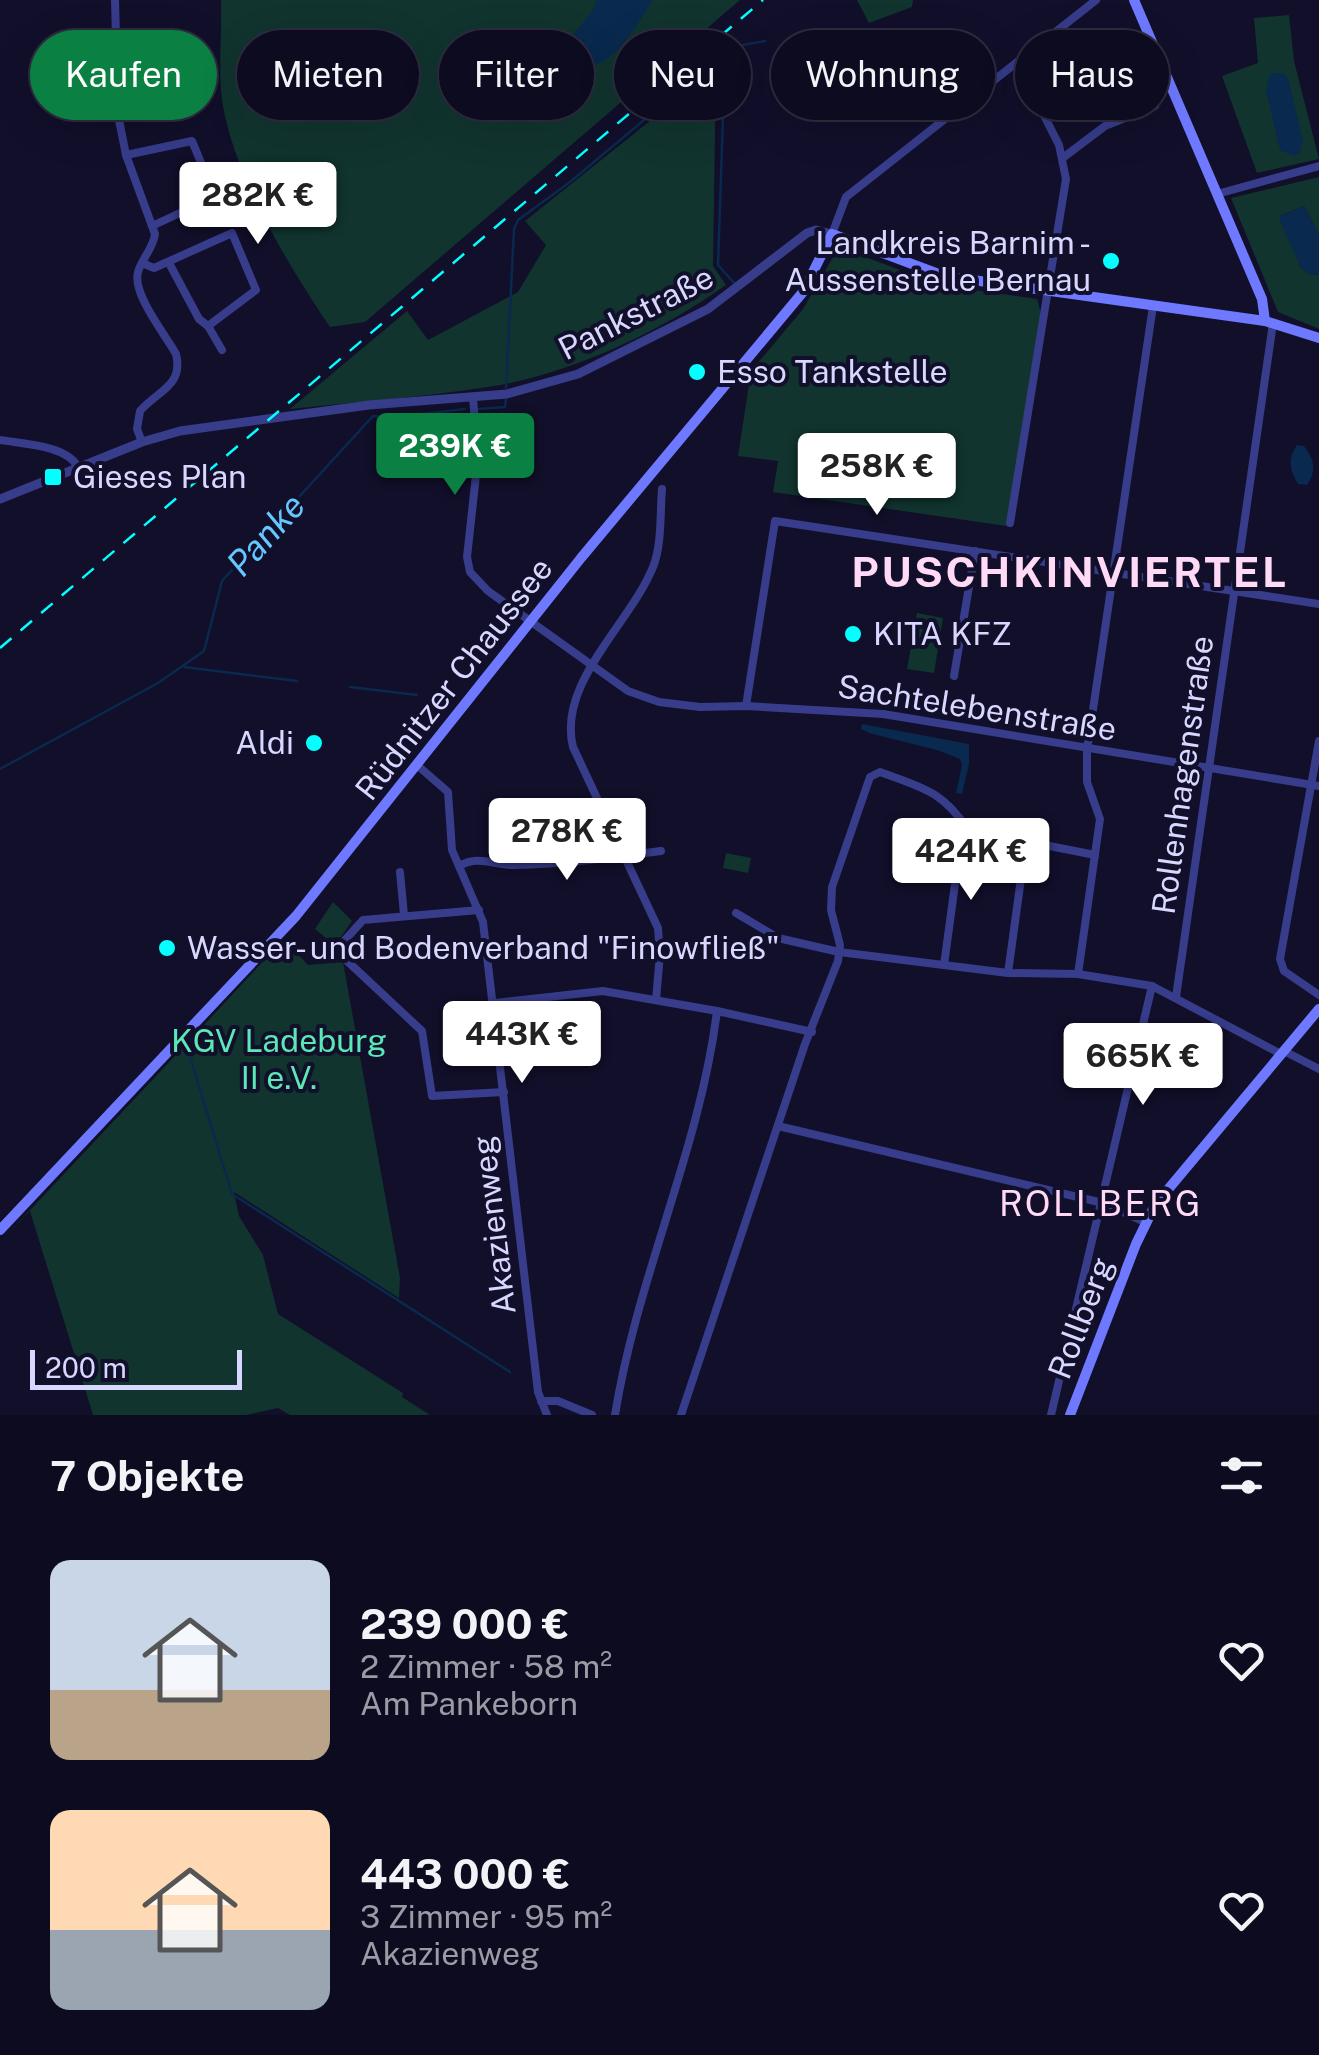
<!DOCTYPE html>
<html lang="de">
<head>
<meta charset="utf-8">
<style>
  :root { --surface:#0d0b20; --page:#161429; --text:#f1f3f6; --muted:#9a9ba5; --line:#2d2b3e; --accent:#0b8043 }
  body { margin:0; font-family:"Public Sans",sans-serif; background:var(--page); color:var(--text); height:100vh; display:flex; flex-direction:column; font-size:38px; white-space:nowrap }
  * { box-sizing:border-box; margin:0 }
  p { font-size:32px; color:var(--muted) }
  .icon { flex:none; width:55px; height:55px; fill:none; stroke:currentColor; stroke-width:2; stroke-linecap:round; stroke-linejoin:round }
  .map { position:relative; height:1415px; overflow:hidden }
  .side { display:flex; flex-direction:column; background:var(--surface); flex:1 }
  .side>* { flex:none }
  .hud { position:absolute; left:30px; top:30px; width:1260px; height:90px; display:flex; gap:20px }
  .scale { position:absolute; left:30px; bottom:25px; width:212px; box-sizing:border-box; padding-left:10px; border:5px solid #d8d7ff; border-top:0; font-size:28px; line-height:35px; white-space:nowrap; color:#d8d7ff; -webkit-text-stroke:8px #110f2a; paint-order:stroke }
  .price { position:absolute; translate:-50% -85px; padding:0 22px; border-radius:10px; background:#fff; color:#222; font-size:32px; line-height:65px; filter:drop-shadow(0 2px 5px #0008) }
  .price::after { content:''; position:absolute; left:50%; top:60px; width:30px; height:22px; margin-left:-15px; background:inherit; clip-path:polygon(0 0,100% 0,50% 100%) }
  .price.active { background:var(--accent); color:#fff }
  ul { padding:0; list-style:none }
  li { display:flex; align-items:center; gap:30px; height:250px; padding:0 50px }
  li span { display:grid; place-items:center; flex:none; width:280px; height:200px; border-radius:20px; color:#555 }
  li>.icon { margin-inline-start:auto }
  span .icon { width:120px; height:120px; fill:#fffc; stroke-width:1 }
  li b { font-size:42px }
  h2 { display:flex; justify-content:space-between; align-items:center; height:120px; padding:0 50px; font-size:42px }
  .chip { padding:0 35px; border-radius:45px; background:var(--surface); box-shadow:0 10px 40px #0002,0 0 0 2px var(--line); font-size:35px; line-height:90px }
  .chip.active { background:var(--accent); color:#fff }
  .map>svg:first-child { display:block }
  .green { fill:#11342f }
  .water { fill:#09294e }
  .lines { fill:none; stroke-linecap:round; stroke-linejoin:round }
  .stream { stroke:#09294e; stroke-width:2.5 }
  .minor { stroke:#373c8b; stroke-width:8 }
  .tertiary { stroke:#373c8b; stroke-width:9 }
  .secondary { stroke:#6e79ff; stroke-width:10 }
  .rail { stroke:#03ffff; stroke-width:2.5; stroke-dasharray:15 12; stroke-linecap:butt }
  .poi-dot { fill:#03ffff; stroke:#110f2a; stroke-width:4 }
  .labels { text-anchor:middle; stroke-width:8; stroke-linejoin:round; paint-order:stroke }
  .poi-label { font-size:32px; fill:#d8d7ff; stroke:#110f2a; text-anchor:start }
  .street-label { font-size:32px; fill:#d8d7ff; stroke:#110f2a }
  .park-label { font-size:32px; fill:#5be7b6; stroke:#110f2a }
  .water-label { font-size:35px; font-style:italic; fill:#65c7ff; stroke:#110f2a }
  .neighbourhood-label { font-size:35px; letter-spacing:2.5px; fill:#ffd9f5; stroke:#110f2a }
  .district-label { font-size:42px; font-weight:bold; letter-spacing:2.5px; fill:#ffd9f5; stroke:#110f2a }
</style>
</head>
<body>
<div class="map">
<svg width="1319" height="1415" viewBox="0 0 1319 1415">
  <rect width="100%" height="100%" fill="#110f2a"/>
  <!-- green -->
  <g class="green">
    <path d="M221,0H740L365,322L330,327C288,265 233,175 222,100C218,68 222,32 221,0Z"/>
    <polygon points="857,0 913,0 912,7 869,23"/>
    <polygon points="1289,15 1294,61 1319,159 1257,173 1222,76 1258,63 1254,18"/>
    <path d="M716,68L713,266L726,285C660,332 569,375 488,387C423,397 356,402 290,409L407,311L428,340L518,292L546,245L525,221Z"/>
    <polygon points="1319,177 1319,235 1304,206 1280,216 1301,268 1312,275 1319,274 1319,329 1278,312 1231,198"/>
    <polygon points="839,247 940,285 1037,299 1041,313 1006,526 773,492 778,461 738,456 751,371 803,309"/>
    <polygon points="917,613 943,618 934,673 907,669"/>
    <polygon points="726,853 751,858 748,873 723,868"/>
    <polygon points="333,902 352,921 341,937 326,938 315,929"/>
    <polygon points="284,939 308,965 343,962 400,1278 399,1298 234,1192 239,1216 263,1255 278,1314 403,1393 402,1397 430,1415 290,1415 278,1408 246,1415 93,1415 30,1211 0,1242 188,1042 194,1058 190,1040"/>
  </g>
  <!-- water -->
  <g class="water">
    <path d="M596,0H653C626,40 620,62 570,73L554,59L593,10Z"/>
    <polygon points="1274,73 1283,73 1288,78 1303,140 1300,153 1294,156 1280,150 1266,91 1269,76"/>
    <polygon points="1304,206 1319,235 1319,274 1312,275 1301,268 1280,221 1280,216"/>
    <path d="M1297,445L1304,446C1314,459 1317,470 1307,485L1298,484C1290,471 1287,458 1297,445Z"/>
    <polygon points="862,724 969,744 969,764 962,794 956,793 962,765 960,759 937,750 869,733 861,729"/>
  </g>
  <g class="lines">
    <!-- stream -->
    <g class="stream">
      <polyline points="725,53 726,48 765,41"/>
      <polyline points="725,57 718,265 734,283"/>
      <polyline points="506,388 514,229 518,220 570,182 718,58 726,48 720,38"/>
      <polyline points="478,409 505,407 506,399"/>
      <polyline points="184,667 297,681"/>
      <polyline points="350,687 417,695"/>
      <polyline points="0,769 158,683 204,651 222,581 373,416 396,417 465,409"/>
      <polyline points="187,1047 232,1194 510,1372"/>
    </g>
    <!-- minor -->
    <g class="minor">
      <path d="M115,0L118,115L126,155L155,234C153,249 142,258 138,272C132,294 165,334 176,354C184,386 157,391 140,411L137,429L142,442"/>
      <polyline points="115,41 183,42 183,101 118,115"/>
      <polyline points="126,155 192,141 214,194 212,198 152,226"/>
      <polyline points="1064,157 1105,126 1155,106"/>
      <polyline points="1217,194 1319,166"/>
      <polyline points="832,234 846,197 1096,0"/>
      <polyline points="142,263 154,268 232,233 256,290 208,326"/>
      <polyline points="169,263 199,319 208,326 222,350"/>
      <polyline points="473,398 478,457 467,557 470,572 488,591 628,691 659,702 700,707 746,706 883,714 1319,786"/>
      <path d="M0,440C23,444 66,445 78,467"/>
      <polyline points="1010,523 1066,179 1059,145 1017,62"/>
      <polyline points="954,676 975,551"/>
      <polyline points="746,706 775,521 1319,604"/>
      <polyline points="1319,741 1280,959 1284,971 1319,995"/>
      <polyline points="417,765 448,792 452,850 483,922 538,1392 547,1415"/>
      <path d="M460,866C476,855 496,865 513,865C565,864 610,858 661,851"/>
      <polyline points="400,872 404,915"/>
      <polyline points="479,910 363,920 345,940 345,959 422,1031 432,1096 504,1092"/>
      <polyline points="736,913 778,938 839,952 1008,973 1078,974 1100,819 1087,782 1087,750 1153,306"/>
      <polyline points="944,965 961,840 968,830"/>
      <polyline points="1008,973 1026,842"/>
      <polyline points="1078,974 1152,986"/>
      <polyline points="1176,997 1273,323"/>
      <path d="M656,1000L660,954L658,928L573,747C557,683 630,624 653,567C662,545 660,513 662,489"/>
      <polyline points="495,1003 603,991 717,1011 812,1032"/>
      <polyline points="1284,1051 1319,1069"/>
      <polyline points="778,1126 1103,1203 1145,1222"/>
      <polyline points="541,1401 558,1401 592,1415"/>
      <path d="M615,1415C637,1277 700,1149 717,1011"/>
      <path d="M681,1415L805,1044L838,961L840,945L831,910L832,887L870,777L880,772C921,787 943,791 968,830L1095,855"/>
      <polyline points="1051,1415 1152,986 1281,1054"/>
    </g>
    <!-- tertiary -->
    <polyline class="tertiary" points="0,499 142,442 180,431 369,405 507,394 578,374 708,309 807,233 816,230 832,234"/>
    <!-- secondary -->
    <g class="secondary">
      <polyline points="1134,0 1262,299 1265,321"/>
      <polyline points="0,1230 296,916 581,558 803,292 832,234 944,276 1265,321 1319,338"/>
      <polyline points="1070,1415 1136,1244 1155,1205 1319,1009"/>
    </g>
    <!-- rail -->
    <polyline class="rail" points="0,648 763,0"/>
  </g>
  <!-- markers -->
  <g class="poi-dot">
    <circle cx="1111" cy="261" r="10"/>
    <circle cx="697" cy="372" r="10"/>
    <rect x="43" y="467" width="20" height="20" rx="5"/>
    <circle cx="853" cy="634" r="10"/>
    <circle cx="314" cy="743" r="10"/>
    <circle cx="167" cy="948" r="10"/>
  </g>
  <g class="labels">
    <!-- poi labels -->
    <g class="poi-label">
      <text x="1091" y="254" text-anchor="end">Landkreis Barnim -<tspan x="1091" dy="37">Aussenstelle Bernau</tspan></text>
      <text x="717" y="383">Esso Tankstelle</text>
      <text x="73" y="488">Gieses Plan</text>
      <text x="873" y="645">KITA KFZ</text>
      <text x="294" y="754" text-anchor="end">Aldi</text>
      <text x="187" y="959">Wasser- und Bodenverband "Finowfließ"</text>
    </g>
    <!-- street labels -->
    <g class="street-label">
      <text transform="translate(636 313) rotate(-27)" y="11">Pankstraße</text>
      <text transform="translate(454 679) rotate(-52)" y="11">Rüdnitzer Chaussee</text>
      <text transform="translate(977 708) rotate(9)" y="11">Sachtelebenstraße</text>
      <text transform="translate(1183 775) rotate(-82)" y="11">Rollenhagenstraße</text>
      <text transform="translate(494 1225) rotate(-97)" y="11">Akazienweg</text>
      <text transform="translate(1081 1318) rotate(-69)" y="11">Rollberg</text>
    </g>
    <!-- park labels -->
    <g class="park-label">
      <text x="279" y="1052">KGV Ladeburg<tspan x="279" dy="37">II e.V.</tspan></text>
    </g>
    <!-- water labels -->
    <g class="water-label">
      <text transform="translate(266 535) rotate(-48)" y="12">Panke</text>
    </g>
    <!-- neighbourhood labels -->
    <g class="neighbourhood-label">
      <text x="1101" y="1216">ROLLBERG</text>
    </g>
    <!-- district labels -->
    <g class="district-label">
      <text x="1070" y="587">PUSCHKINVIERTEL</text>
    </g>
  </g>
</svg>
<div class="scale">200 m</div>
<b class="price" style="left:258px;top:247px">282K €</b>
<b class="price active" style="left:455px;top:498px">239K €</b>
<b class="price" style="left:877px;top:518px">258K €</b>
<b class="price" style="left:567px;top:883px">278K €</b>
<b class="price" style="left:971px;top:903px">424K €</b>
<b class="price" style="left:522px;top:1086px">443K €</b>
<b class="price" style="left:1143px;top:1108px">665K €</b>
<div class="hud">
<a class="chip active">Kaufen</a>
<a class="chip">Mieten</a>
<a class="chip">Filter</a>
<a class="chip">Neu</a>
<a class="chip">Wohnung</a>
<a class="chip">Haus</a>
</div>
</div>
<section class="side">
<h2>7 Objekte<svg class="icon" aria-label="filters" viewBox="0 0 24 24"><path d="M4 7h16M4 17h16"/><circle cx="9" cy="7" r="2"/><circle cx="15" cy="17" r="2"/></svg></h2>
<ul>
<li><span style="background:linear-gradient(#c9d6e8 65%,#b9a48a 0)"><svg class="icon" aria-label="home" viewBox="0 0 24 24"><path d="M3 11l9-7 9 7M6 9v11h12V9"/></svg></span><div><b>239 000 €</b><p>2 Zimmer · 58 m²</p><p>Am Pankeborn</p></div><svg class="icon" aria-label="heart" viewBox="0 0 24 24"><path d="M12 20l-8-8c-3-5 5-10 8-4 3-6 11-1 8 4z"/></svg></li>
<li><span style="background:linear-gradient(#ffd9b3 60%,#9aa5b1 0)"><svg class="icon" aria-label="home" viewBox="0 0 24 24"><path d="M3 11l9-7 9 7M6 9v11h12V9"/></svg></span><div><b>443 000 €</b><p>3 Zimmer · 95 m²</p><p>Akazienweg</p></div><svg class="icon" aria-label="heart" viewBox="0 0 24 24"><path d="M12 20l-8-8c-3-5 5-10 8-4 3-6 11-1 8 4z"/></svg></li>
</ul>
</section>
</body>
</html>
